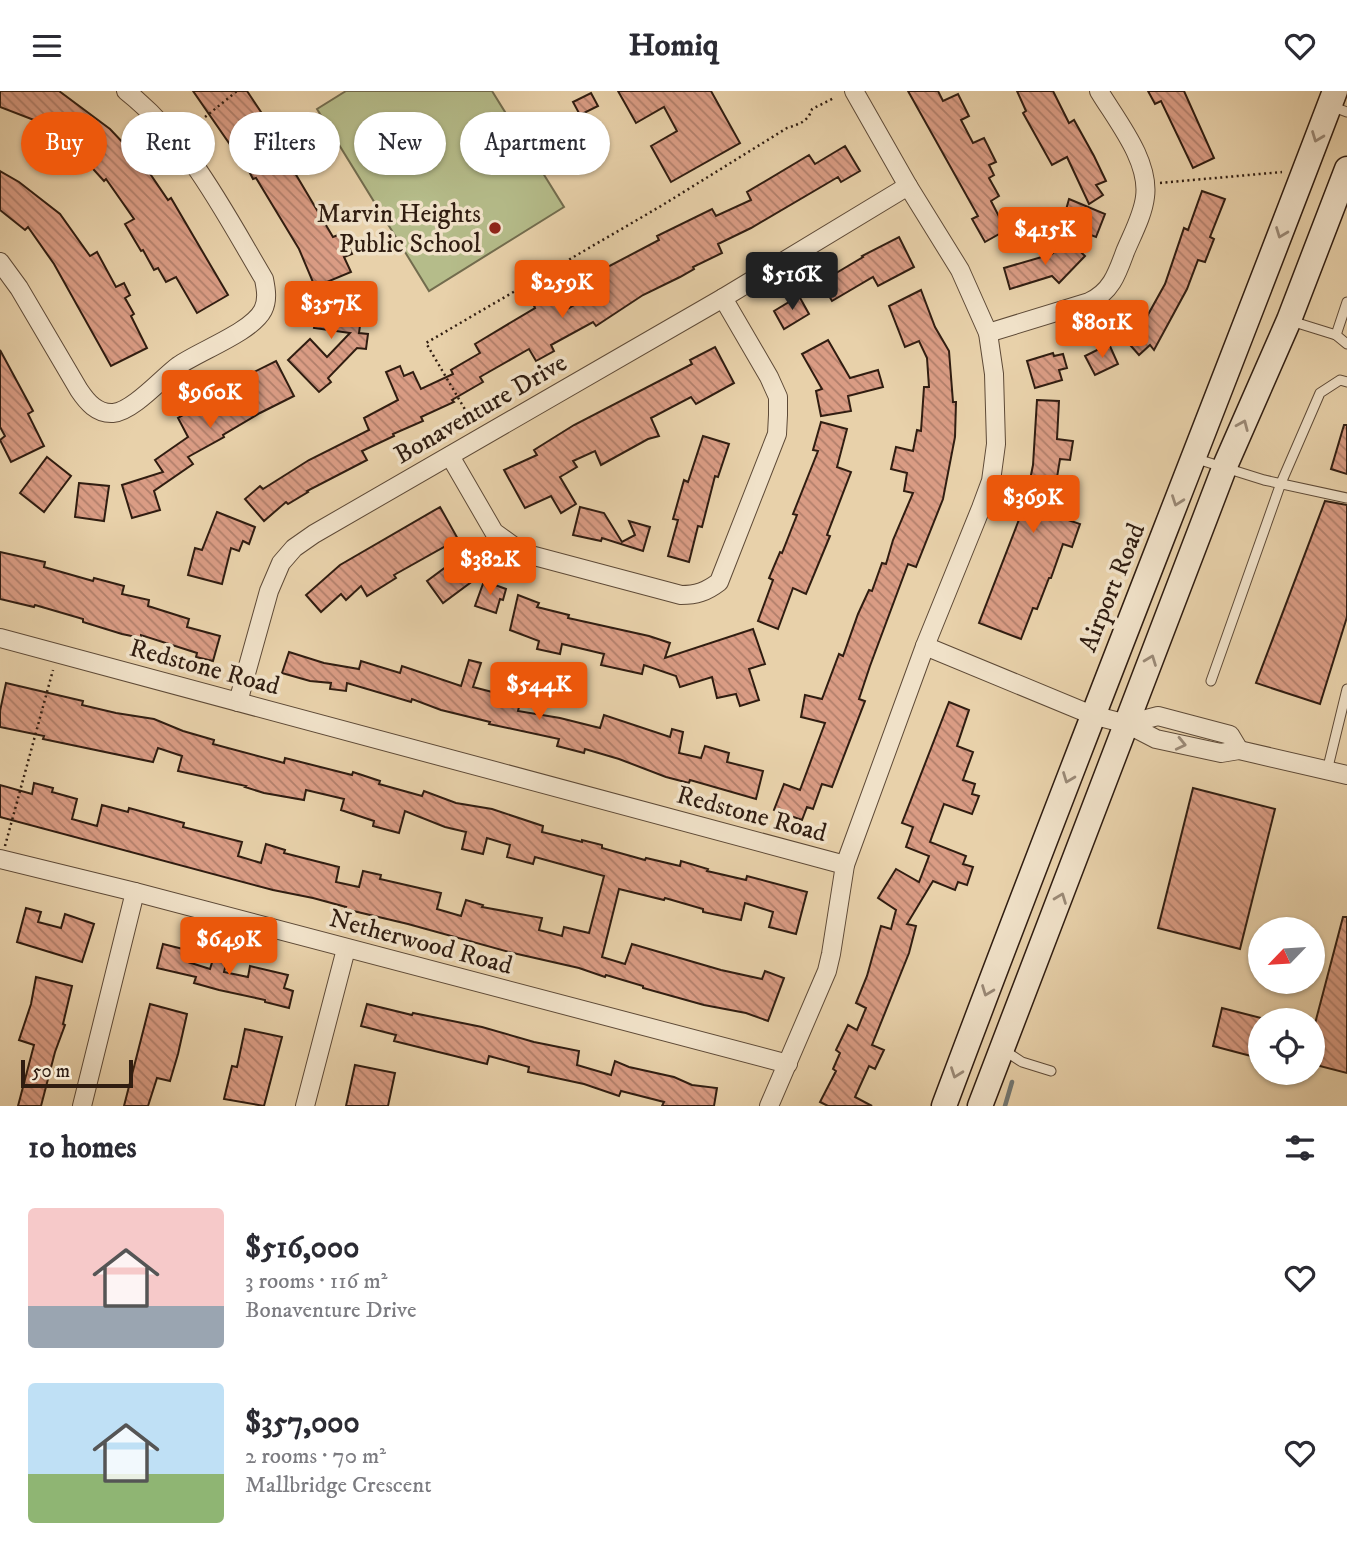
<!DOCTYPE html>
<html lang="en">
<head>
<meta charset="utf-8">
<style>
  :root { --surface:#fff; --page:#f7f7f7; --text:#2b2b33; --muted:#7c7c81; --accent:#ea580c }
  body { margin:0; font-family:"IM FELL DW Pica",serif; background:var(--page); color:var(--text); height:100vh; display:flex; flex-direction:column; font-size:26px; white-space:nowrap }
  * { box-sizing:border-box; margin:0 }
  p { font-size:23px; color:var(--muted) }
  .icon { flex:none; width:38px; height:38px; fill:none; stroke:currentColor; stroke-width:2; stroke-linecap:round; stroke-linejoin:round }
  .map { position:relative; height:1015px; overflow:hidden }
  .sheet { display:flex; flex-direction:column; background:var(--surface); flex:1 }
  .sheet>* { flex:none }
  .banner { position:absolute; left:21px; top:21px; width:700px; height:63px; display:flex; gap:14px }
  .needle { width:46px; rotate:245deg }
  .tools { position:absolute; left:1248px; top:826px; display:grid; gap:14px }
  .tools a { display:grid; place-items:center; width:77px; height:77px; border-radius:50%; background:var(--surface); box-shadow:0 2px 5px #0004; font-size:35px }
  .scale { position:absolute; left:21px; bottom:18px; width:112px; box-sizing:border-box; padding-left:7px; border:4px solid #301d11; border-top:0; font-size:19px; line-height:24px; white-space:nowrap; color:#301d11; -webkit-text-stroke:5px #f0e1c8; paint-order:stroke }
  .price { position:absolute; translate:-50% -60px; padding:0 16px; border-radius:7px; background:var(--accent); color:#fff; font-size:23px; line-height:46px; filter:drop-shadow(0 2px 4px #0008) }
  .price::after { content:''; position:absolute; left:50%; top:42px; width:21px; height:16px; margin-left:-10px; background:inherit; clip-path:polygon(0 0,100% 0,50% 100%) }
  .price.current { background:#222; color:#fff }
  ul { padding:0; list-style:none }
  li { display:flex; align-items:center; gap:21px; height:175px; padding:0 28px }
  li span { display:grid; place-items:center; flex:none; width:196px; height:140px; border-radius:7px; color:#555 }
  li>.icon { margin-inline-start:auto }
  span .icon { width:84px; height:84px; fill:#fffc; stroke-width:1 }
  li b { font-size:30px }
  h2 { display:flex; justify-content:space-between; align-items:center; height:84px; padding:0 28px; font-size:30px }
  .chip { padding:0 24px; border-radius:32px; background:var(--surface); box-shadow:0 2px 5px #0004; font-size:24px; line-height:63px }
  .chip.current { background:var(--accent); color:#fff }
  header { display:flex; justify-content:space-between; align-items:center; height:91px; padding:0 28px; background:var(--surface); font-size:32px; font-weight:800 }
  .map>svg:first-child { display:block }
  .green { fill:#b5bc8a; stroke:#726c4e; stroke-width:2 }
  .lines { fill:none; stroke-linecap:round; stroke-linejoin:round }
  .stream { stroke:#727873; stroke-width:4.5 }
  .building { fill:url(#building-back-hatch); stroke:#301d11; stroke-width:2 }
  .lane-casing { stroke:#5e4a37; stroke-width:11 }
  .street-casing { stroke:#5e4a37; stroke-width:20 }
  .secondary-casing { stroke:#301d11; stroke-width:27 }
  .path { stroke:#301d11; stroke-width:2.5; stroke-dasharray:2 3.5; stroke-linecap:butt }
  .lane { stroke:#f0e1c8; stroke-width:9 }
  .street { stroke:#f0e1c8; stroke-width:18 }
  .secondary { stroke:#f0e1c8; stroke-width:24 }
  .oneway { stroke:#9a8976 }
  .poi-dot { fill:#8f2418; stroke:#f0e1c8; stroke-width:2.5 }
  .labels { text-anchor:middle; stroke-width:7; stroke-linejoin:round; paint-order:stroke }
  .poi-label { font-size:26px; fill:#301d11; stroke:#f0e1c8; text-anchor:end }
  .street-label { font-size:26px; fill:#301d11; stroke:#f0e1c8 }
</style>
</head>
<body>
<header><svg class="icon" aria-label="menu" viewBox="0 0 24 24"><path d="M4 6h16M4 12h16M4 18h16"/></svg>Homiq<svg class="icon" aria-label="heart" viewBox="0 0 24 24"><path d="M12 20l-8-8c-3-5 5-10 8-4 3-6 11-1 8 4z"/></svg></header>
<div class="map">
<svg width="1347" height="1015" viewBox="0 0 1347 1015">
  <defs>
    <pattern id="building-back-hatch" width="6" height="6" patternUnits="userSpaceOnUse" patternTransform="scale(1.75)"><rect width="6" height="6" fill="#da9c84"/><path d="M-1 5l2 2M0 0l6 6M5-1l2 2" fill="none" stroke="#b17f6b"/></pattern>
  </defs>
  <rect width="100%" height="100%" fill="#e8d1aa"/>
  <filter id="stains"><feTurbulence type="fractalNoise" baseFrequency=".00286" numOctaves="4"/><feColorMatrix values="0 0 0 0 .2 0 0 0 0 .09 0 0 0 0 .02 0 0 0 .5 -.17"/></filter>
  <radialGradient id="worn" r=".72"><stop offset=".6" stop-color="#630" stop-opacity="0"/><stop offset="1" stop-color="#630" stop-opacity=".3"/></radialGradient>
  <!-- green -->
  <polygon class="green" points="346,0 492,0 564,116 429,200 317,18"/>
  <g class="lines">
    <!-- stream -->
    <polyline class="stream" points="1005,1015 1012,991"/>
  </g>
  <!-- building -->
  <g class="building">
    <polygon points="0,0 59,0 110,38 144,74 168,109 171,107 228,204 197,222 176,186 166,191 158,177 154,179 143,159 141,160 125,133 134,128 106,88 104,90 85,69 34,31 34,29 0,16"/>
    <polygon points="193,0 247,0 267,30 292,77 333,146 343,142 352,163 344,166 351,181 315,196 299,158 256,87 253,88 235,53 231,55"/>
    <polygon points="618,0 711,0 740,52 671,91 651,55 677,40 664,16 636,32"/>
    <polygon points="908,0 938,0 943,10 958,3 969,25 961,29 973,52 984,47 996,71 989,74 994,84 989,87 999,105 991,110 1006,139 985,151 972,128 978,125"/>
    <polygon points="1017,0 1053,0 1069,32 1074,29 1094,65 1106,90 1096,94 1103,104 1089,113 1067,66 1052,74 1023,22 1026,20"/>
    <polygon points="1148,0 1184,0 1214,67 1193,77 1161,10 1155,13"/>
    <polygon points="591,2 598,15 580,24 573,11"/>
    <polygon points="845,55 860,80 841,91 838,86 751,137 718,153 722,162 693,176 694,178 680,186 643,204 596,235 593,231 551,254 554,260 536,270 529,258 480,286 483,291 452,309 454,311 421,326 423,330 393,343 394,345 362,360 367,369 307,400 308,401 288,413 286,411 264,430 245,408 260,395 263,398 309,369 369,339 364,327 398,309 386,281 400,275 404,285 413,281 421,298 453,283 451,279 480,262 475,253 535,217 534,215 560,201 569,217 606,195 598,181 659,149 657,145 712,118 716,125 751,109 747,101 809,64 815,73"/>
    <polygon points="0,80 19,91 60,123 90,165 97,161 116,196 124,192 130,204 125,207 134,223 131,225 147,257 111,275 54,173 28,136 25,139 0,119"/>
    <polygon points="1202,100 1225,108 1210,146 1214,148 1205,171 1198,169 1187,198 1154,259 1150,254 1139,264 1124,247 1145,229 1165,193 1184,137 1188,139"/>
    <polygon points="1069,108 1105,123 1096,146 1062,133"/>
    <polygon points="899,146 914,176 878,195 873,186 832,210 821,191 863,166 862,165"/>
    <polygon points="1067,148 1085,165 1059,192 1052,185 1010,198 1004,177 1052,163"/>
    <polygon points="921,199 935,236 949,260 953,311 956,311 955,346 943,408 916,476 908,473 870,575 859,608 865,610 832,696 822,693 813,718 807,716 802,729 774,719 784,693 800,699 825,632 801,626 805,604 822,608 839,563 843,565 858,523 869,499 872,500 882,472 886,473 893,449 913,402 904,400 907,382 891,378 896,356 913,360 917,339 921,340 924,296 929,296 927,267 919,250 905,256 889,215"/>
    <polygon points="799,205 809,223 784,238 774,220"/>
    <polygon points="318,206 363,212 359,242 368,243 366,258 357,257 328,287 331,291 319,301 288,269 310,248 327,266 350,242 314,237"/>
    <polygon points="828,249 850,287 878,279 883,296 848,305 851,320 821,325 816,300 822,298 802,263"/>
    <polygon points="1109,253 1118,273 1095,284 1085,265"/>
    <polygon points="715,256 734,292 696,313 691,306 651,327 659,345 648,348 601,374 595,360 573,370 577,376 560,386 576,413 561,422 551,405 525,417 504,379 537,364 534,359 574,334 692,273 690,269"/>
    <polygon points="0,259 33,320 28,323 44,355 11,371 0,349 5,345 0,336"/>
    <polygon points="1053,262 1054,265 1063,263 1067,277 1059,279 1062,289 1035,297 1027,270"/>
    <polygon points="276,270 294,305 260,322 223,344 224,346 188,366 193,373 154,400 160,419 132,427 122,394 163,381 155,369 188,346 178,327 212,308 211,305 248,284"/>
    <polygon points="1037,309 1059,310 1057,348 1073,350 1070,369 1060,368 1051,423 1080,433 1072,456 1063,453 1051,487 1049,487 1037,518 1033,517 1021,548 979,532 1020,426 1031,430 1039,406 1027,404 1033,374"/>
    <polygon points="821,331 847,338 837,376 851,381 827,444 830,445 806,503 793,497 778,538 758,530 773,489 769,487 780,461 782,462 797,424 793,423 818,360 813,359"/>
    <polygon points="1344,334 1347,334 1347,383 1331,378"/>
    <polygon points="703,345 729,353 718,386 715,385 702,436 698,435 689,471 668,465 678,429 673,428 684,389 688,391"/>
    <polygon points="47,366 71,385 44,421 20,402"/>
    <polygon points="79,392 109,395 104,430 75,426"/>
    <polygon points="1325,410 1347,414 1347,526 1320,613 1256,592"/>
    <polygon points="440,416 458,448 394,484 396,487 367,505 361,495 346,509 341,503 321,521 306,504 340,474"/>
    <polygon points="580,416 604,422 622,451 635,444 629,430 650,436 643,460 602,447 601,450 573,444"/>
    <polygon points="217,421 255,436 249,453 243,450 239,460 231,457 222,493 188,484 195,457 202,459"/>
    <polygon points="0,461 45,471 44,476 93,490 94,487 124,495 122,503 149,509 148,515 189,528 187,536 220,545 213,570 196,566 197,562 141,544 141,547 122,543 83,531 83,528 35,514 34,516 0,508"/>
    <polygon points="458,467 474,489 443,512 427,490"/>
    <polygon points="484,490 506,498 503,509 500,508 496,522 475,515"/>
    <polygon points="518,504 539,512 537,516 569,524 568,527 649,545 670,552 665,567 753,538 765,573 749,578 759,609 740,615 736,603 717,607 712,586 680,596 676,585 644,574 642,583 601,574 604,563 562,553 560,563 537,558 539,550 510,539"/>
    <polygon points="289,561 324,572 359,578 361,570 400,582 402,575 461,595 469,569 481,572 473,596 496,602 499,590 524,596 518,620 560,627 600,637 604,624 670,646 672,638 683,641 679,662 701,667 705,655 729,662 727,671 763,680 756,708 690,689 689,692 666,686 619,668 585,658 584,662 557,655 559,648 489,633 490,631 441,619 412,608 411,611 347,592 346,600 330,598 331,592 310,590 282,582"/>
    <polygon points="6,592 83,610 82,614 116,622 154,628 183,640 214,649 213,653 284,672 285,667 352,684 353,681 380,690 379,693 422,705 424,700 456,712 492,718 543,735 542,741 582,751 582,749 602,754 602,757 645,769 646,767 680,775 681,770 708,778 707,780 746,789 747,785 807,801 796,843 769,836 773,821 745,812 741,829 703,821 703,818 665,807 664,809 619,798 602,866 625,873 632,853 721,879 762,888 765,880 784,887 768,930 746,922 704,914 643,897 643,895 606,884 605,886 579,877 513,862 408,833 345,818 346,816 313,807 273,799 0,726 0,694 32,703 34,692 53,697 52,701 77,708 72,728 97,735 102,714 128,721 129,717 184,732 183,736 242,751 238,765 261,772 266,753 285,759 284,762 339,776 336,791 359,796 363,780 381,784 380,788 441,802 437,818 461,825 466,809 483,814 482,816 542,827 539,839 562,845 564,836 589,842 604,785 535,766 533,773 507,766 510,754 487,747 483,763 462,758 466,741 445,736 405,720 399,742 373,735 374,730 341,719 344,708 306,699 304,709 264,702 245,696 246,695 178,680 182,665 158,657 153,671 43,648 44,645 0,636 0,620"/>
    <polygon points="949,611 969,619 957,655 973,661 963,689 975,693 972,703 979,705 972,723 944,713 930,751 966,765 963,773 973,776 967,794 958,791 955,799 933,790 907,833 916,835 909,862 872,954 884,959 875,978 869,975 855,1006 872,1015 828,1015 820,1011 836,980 833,978 840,962 836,959 848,934 857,939 866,917 856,912 867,885 881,835 891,838 896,819 878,807 896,778 919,791 929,765 906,756 913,736 902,732"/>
    <polygon points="1193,697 1275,718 1240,858 1158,837"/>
    <polygon points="26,817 41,821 38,831 61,837 65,823 94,833 82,871 17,851"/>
    <polygon points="1343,826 1347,826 1347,982 1312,973 1312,944"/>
    <polygon points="163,853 191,860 188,871 210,878 214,865 227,869 224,881 248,886 250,875 288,884 284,897 293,900 289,917 265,911 265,909 219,899 194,892 196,886 157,877"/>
    <polygon points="36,886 72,895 63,933 65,934 55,961 41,1015 18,1015 34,954 19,949 31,913"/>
    <polygon points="150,913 187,923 178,963 170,990 157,987 148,1015 124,1015"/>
    <polygon points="367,913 412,924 413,922 482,936 534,951 579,960 577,974 611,984 615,970 629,976 674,986 692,994 717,997 714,1015 662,1015 664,1011 621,1000 619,1005 584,993 528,981 529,976 489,965 487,973 394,950 396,944 361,935"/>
    <polygon points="1222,917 1261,927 1251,965 1213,955"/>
    <polygon points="245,938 282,946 264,1015 224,1008 232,975 237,976"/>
    <polygon points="355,974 395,982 388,1015 346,1015"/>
  </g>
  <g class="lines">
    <!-- lane casing -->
    <g class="lane-casing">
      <g id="lane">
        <polyline points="1331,15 1347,21"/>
        <polyline points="1291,230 1336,244 1347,211"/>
        <polyline points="1336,244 1347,253"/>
        <polyline points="1194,367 1264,389 1347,407"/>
        <polyline points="1211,590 1281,392 1320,302 1340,289 1347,291"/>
        <polyline points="1327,680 1347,598"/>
        <polyline points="1005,960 1022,971 1051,980"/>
      </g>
    </g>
    <!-- street casing -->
    <g class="street-casing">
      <g id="street">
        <path d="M0,171L19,197L79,299C87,311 97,323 113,322C132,321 162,287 178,275C199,260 252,241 263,219C268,209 266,198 264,188C223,119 189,50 126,0"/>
        <path d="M988,242L1089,211C1111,201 1117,183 1125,161C1132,144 1143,124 1145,106C1150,70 1117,30 1099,0"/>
        <path d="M450,365L494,441L523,462L681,504C696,504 706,501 719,491L777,343L778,324V306L769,286L723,207"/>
        <polyline points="0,547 845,774"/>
        <polyline points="925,555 1092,624 1127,633 1156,648 1221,662 1239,659 1347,684"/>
        <polyline points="238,611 269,500 281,472 294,457 314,443 723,207 908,95"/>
        <polyline points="1127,633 1158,625 1230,644 1239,659"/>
        <polyline points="0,768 135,801 788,973"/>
        <polyline points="82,1015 135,801"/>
        <polyline points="305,1015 346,858"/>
        <polyline points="769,1015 827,880 831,863 845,774 925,555 981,417 991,390 996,353 994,283 988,242 960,179 908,95 854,0"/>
      </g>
    </g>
    <!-- secondary casing -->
    <g class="secondary-casing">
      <g id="secondary">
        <path d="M944,1015C1071,675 1206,339 1335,0"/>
        <polyline points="980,1015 1225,375 1289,229 1347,78"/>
      </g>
    </g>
    <!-- path -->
    <g class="path">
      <polyline points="188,40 237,0"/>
      <polyline points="1160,92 1282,81"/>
      <path d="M473,332L426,252L661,115L787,37C799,33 808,31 812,18L834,7"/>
      <polyline points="5,755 53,579"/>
    </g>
    <!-- lane -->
    <use href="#lane" class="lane"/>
    <!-- street -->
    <use href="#street" class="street"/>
    <!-- secondary -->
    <use href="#secondary" class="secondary"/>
  </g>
  <!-- one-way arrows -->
  <defs><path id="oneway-chevron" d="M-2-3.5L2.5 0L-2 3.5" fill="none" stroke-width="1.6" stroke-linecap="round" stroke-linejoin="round" transform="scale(1.75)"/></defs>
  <g class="oneway">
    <use href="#oneway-chevron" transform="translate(1317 46) rotate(111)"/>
    <use href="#oneway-chevron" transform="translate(1281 142) rotate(111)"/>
    <use href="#oneway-chevron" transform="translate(1243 334) rotate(-67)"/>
    <use href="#oneway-chevron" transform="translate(1177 410) rotate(110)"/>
    <use href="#oneway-chevron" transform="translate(1151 569) rotate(-69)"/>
    <use href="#oneway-chevron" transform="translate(1181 653) rotate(13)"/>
    <use href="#oneway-chevron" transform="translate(1068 687) rotate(111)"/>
    <use href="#oneway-chevron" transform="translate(1061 807) rotate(-69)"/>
    <use href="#oneway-chevron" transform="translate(987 900) rotate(111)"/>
    <use href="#oneway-chevron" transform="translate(956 982) rotate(110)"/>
  </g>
  <!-- markers -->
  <circle class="poi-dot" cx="495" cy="137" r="7"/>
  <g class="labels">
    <!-- poi labels -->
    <g class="poi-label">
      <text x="481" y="131">Marvin Heights<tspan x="481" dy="30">Public School</tspan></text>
    </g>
    <!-- street labels -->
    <g class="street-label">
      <text transform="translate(480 317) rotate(-30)" y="9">Bonaventure Drive</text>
      <text transform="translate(1111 496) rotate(-68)" y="9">Airport Road</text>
      <text transform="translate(205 575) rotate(15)" y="9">Redstone Road</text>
      <text transform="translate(752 722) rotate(15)" y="9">Redstone Road</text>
      <text transform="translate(421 850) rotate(15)" y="9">Netherwood Road</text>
    </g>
  </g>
  <rect width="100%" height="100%" filter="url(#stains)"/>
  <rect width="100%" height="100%" fill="url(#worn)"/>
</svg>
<div class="tools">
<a><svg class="needle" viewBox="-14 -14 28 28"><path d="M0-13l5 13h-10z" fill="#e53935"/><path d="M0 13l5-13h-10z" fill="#7c7c81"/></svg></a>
<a><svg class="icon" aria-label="locate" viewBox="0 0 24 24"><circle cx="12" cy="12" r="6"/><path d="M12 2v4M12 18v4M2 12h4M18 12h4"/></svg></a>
</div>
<div class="scale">50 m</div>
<b class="price" style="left:1045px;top:176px">$415K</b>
<b class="price current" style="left:792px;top:221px">$516K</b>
<b class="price" style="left:562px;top:229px">$259K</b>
<b class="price" style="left:331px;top:250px">$357K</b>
<b class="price" style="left:1102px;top:269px">$801K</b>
<b class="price" style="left:210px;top:339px">$960K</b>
<b class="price" style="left:1033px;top:444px">$369K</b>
<b class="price" style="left:490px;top:506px">$382K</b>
<b class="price" style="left:539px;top:631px">$544K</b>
<b class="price" style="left:229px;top:886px">$649K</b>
<div class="banner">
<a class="chip current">Buy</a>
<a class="chip">Rent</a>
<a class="chip">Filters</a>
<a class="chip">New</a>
<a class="chip">Apartment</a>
</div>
</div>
<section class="sheet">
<h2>10 homes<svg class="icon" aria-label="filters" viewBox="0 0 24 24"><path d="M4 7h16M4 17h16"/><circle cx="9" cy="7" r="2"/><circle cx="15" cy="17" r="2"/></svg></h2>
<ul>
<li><span style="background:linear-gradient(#f6c9c9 70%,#9aa5b1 0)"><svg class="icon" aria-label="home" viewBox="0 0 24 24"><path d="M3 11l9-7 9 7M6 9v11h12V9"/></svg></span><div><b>$516,000</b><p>3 rooms · 116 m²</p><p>Bonaventure Drive</p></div><svg class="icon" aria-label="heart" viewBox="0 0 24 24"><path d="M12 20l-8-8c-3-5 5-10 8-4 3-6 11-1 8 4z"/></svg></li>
<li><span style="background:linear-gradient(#bfe0f5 65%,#8fb573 0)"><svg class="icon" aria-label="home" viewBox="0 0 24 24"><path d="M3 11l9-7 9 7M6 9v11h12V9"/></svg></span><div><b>$357,000</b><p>2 rooms · 70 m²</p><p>Mallbridge Crescent</p></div><svg class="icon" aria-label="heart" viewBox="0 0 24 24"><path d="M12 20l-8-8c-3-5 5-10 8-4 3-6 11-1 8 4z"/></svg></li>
</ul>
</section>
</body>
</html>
